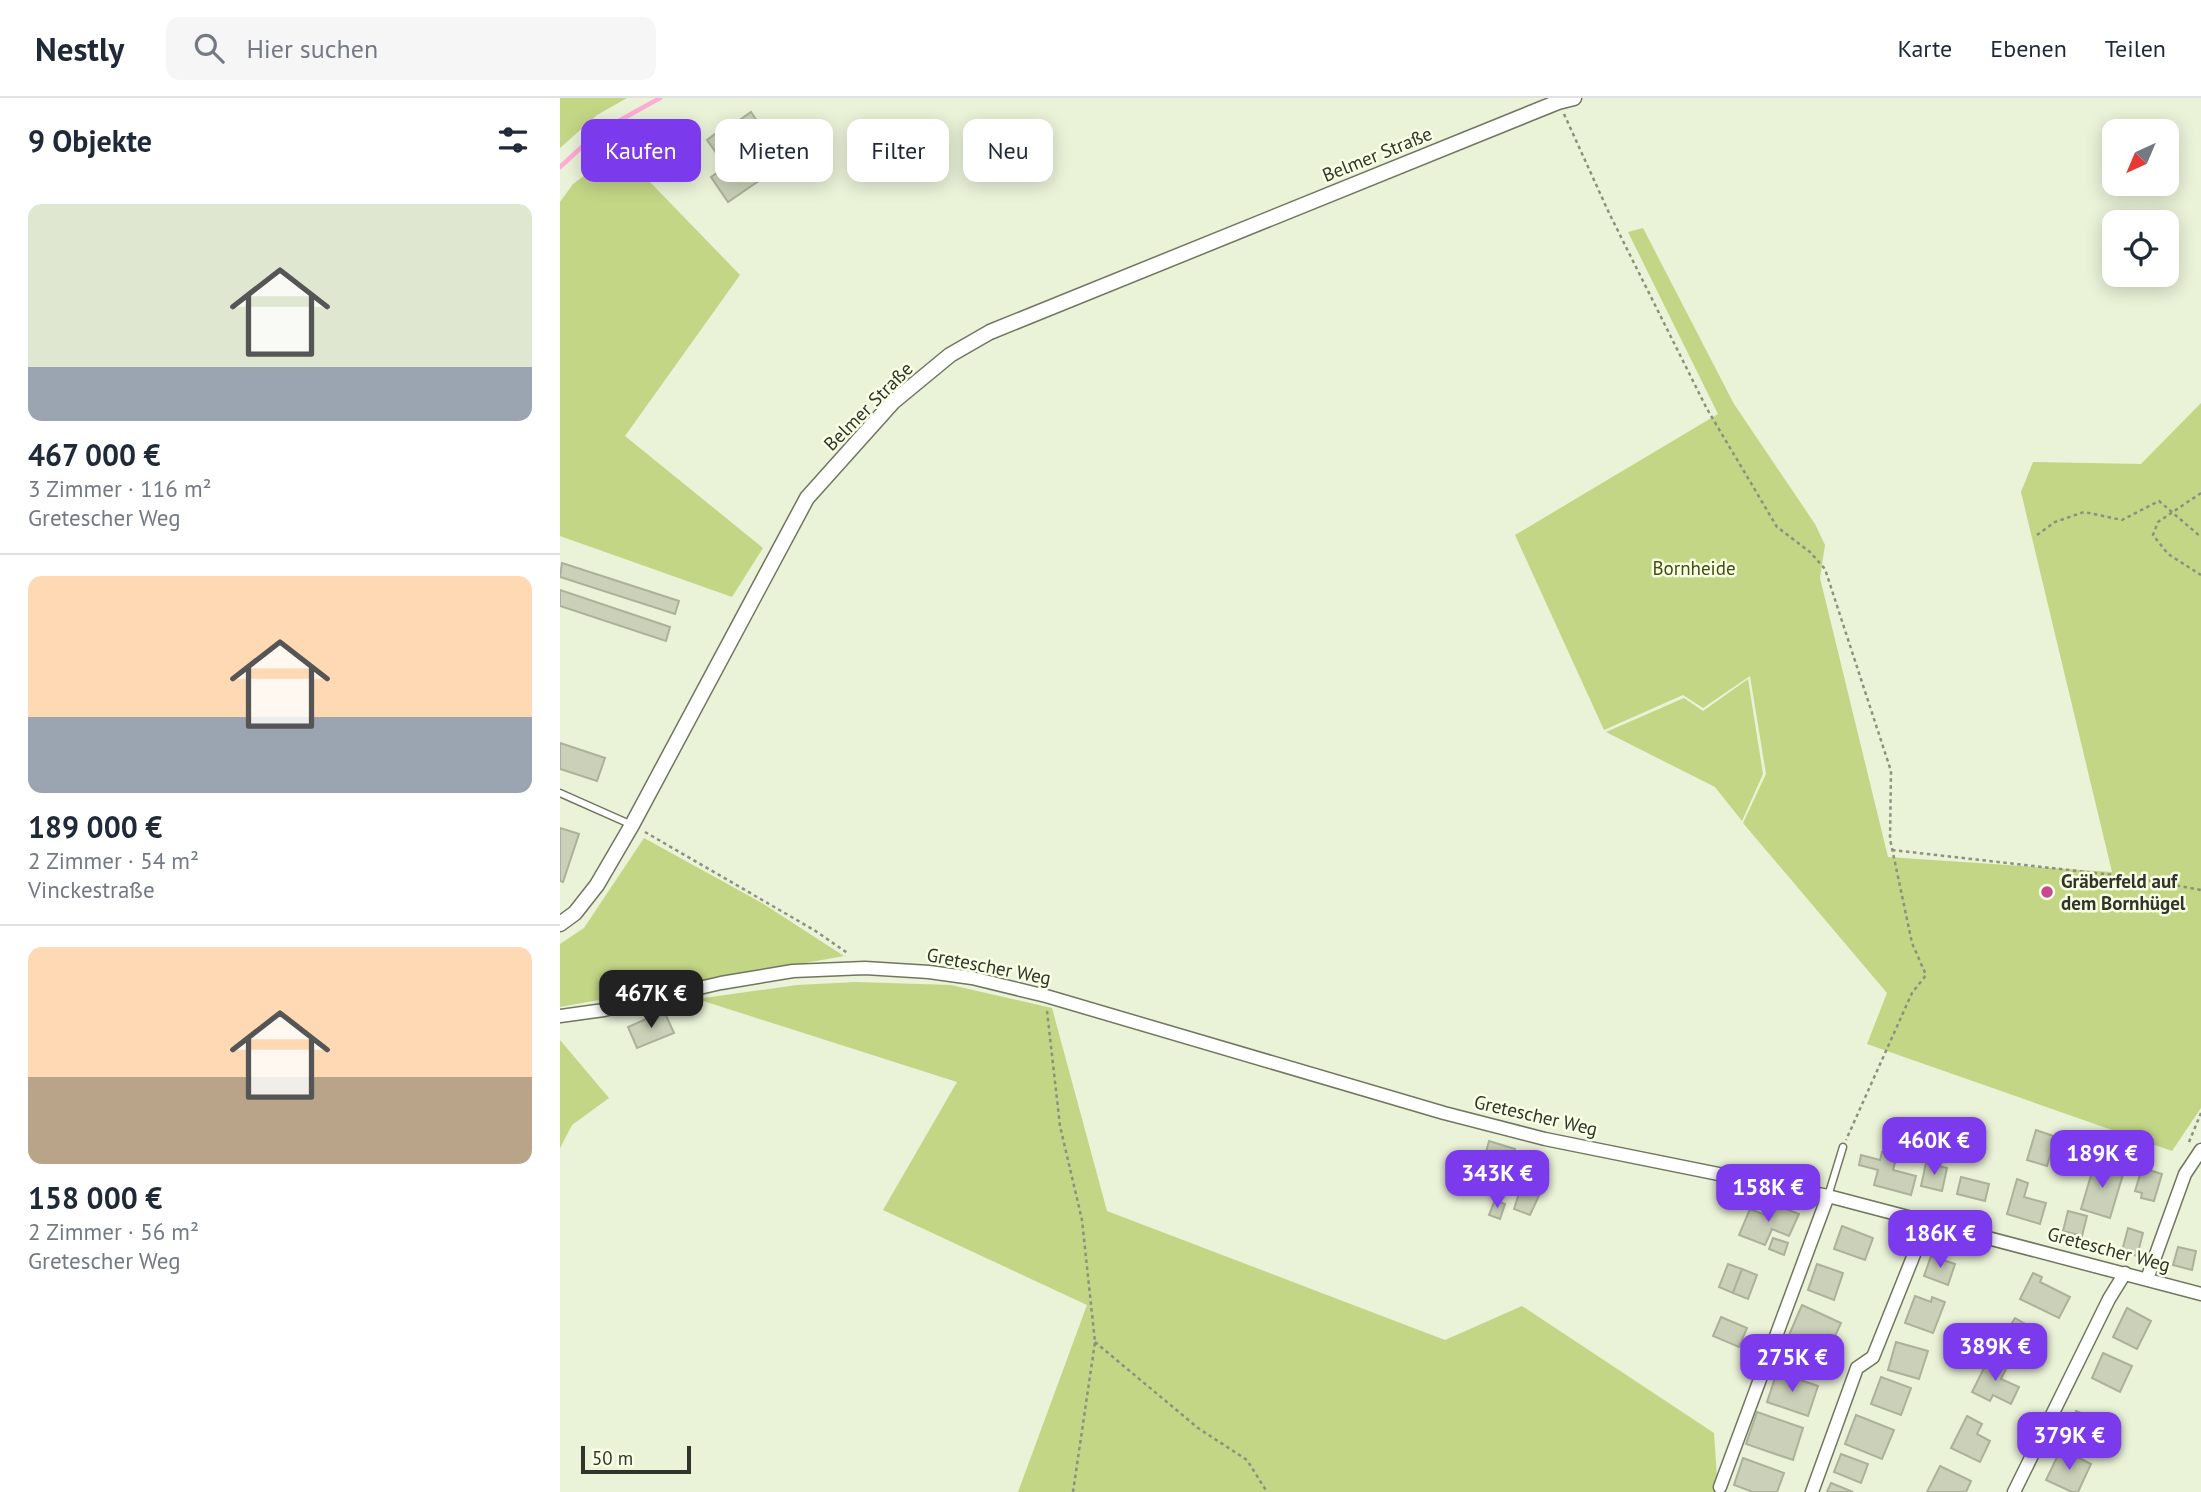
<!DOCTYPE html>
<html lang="de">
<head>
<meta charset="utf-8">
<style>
  :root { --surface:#fff; --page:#f6f6f7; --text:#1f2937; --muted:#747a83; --line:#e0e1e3; --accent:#7c3aed }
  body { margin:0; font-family:"PT Sans",sans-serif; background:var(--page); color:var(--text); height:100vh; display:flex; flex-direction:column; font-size:26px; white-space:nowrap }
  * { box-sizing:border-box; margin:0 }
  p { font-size:23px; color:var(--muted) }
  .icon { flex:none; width:38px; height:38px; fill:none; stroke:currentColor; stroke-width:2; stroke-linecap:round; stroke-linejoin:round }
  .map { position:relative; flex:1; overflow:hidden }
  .sheet { display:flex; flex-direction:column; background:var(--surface); width:560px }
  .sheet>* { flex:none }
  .guide { position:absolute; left:21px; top:21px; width:665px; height:63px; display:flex; gap:14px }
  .needle { width:46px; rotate:224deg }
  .controls { position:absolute; left:1542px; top:21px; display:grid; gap:14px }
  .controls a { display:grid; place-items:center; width:77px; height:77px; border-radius:14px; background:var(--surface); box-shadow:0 4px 18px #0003; font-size:35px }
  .scale { position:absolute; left:21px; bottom:18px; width:110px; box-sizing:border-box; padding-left:7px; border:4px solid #31342a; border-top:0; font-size:19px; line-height:24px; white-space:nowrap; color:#31342a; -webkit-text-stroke:5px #f8ffe5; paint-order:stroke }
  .price { position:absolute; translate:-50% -60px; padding:0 16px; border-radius:14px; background:var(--accent); color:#fff; font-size:23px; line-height:46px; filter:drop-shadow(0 2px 4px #0008) }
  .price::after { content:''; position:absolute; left:50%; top:42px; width:21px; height:16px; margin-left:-10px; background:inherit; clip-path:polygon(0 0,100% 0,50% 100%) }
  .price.current { background:#222; color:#fff }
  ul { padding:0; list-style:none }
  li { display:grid; align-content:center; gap:14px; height:371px; padding:0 28px }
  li+li { border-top:2px solid var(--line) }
  li span { display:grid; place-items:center; height:217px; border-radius:14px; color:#555 }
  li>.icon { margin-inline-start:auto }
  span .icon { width:126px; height:126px; fill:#fffc; stroke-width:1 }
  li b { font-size:30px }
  h2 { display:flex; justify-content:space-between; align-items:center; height:84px; padding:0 28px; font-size:30px }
  .pill { padding:0 24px; border-radius:14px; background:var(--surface); box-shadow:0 4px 18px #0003; font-size:24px; line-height:63px }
  .pill.current { background:var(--accent); color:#fff }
  header { display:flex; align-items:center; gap:42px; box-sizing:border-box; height:98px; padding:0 35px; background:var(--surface); border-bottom:2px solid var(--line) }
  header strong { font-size:33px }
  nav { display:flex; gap:38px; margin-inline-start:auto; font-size:24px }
  .search { width:490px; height:63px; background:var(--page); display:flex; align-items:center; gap:18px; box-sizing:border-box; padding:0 24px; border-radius:14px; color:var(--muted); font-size:26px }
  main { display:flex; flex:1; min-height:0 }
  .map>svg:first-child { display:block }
  .green { fill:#c3d686 }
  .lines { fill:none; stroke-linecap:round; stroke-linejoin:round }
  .stream { stroke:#ffacd5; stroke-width:4.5 }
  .building { fill:#cad1b8; stroke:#abb299; stroke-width:2 }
  .service-casing { stroke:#70765f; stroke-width:9 }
  .minor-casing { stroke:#70765f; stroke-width:15 }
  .tertiary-casing { stroke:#70765f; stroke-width:17 }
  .path { stroke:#8c917f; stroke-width:2.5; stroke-dasharray:3.5 3.5; stroke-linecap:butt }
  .service { stroke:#fff; stroke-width:6 }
  .minor { stroke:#fff; stroke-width:12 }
  .tertiary { stroke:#fff; stroke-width:14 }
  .poi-dot { fill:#c94892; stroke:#f8ffe5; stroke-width:2.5 }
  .labels { text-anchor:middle; stroke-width:5; stroke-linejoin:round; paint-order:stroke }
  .street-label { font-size:19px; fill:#31342a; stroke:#f8ffe5 }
  .park-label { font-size:19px; fill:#424d11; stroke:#f8ffe5 }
  .poi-label { font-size:19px; font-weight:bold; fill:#31342a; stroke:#f8ffe5; text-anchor:start }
</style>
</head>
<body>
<header>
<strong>Nestly</strong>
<div class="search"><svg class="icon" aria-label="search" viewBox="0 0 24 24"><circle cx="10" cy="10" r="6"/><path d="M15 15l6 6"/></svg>Hier suchen</div>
<nav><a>Karte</a><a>Ebenen</a><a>Teilen</a></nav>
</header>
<main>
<section class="sheet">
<h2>9 Objekte<svg class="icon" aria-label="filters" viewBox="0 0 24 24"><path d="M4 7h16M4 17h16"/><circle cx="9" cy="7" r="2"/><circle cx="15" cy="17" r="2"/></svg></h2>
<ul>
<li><span style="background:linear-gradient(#dfe7d0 75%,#9aa5b1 0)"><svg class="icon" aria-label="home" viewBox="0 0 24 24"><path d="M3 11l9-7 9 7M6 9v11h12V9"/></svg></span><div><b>467 000 €</b><p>3 Zimmer · 116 m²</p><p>Gretescher Weg</p></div></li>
<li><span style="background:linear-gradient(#ffd9b3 65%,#9aa5b1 0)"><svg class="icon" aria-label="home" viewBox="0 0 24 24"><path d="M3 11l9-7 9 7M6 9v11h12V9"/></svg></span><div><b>189 000 €</b><p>2 Zimmer · 54 m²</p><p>Vinckestraße</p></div></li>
<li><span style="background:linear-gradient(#ffd9b3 60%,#b9a48a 0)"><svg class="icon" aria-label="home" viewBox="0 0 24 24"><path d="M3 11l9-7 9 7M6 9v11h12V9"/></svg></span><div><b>158 000 €</b><p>2 Zimmer · 56 m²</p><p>Gretescher Weg</p></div></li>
</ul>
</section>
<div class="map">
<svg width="1641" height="1394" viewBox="0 0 1641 1394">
  <rect width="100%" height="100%" fill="#eaf2d8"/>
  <!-- green -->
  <g class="green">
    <polygon points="0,0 67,0 37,17 0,50"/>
    <polygon points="59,52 180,177 65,338 203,450 172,499 0,438 0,104 13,86"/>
    <polygon points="1083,130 1174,306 1255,426 1265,447 1260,480 1328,759 1552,774 1461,394 1473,364 1581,366 1641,305 1641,1010 1612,1053 1307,946 1327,895 1183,725 1206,676 1190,578 1143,610 1123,597 1044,632 955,437 1158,316 1068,134"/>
    <polygon points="1188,581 1203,676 1182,723 1155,689 1046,634 1124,600 1143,613"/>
    <polygon points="84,740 202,805 284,858 0,909 0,846 24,830"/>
    <polygon points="296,884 391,887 492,910 547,1113 885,1242 962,1208 1154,1335 1158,1394 458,1394 527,1207 323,1112 397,984 137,901 237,887"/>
    <polygon points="0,942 49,1000 12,1027 0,1050"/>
  </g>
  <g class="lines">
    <!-- stream -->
    <polyline class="stream" points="0,69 37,35 100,0"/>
  </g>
  <!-- building -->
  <g class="building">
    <polygon points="191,14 210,42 196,51 178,23"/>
    <polygon points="155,36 168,53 159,59 147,42"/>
    <polygon points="187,55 203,80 168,104 151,79"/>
    <polygon points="2,465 119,503 115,516 0,479"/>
    <polygon points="0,492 110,529 106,543 0,508"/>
    <polygon points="0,645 45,660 37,683 0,671"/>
    <polygon points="0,730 19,736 3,784 0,783"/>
    <polygon points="104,913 114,935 77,950 68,929"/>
    <polygon points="1476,1032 1496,1039 1487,1068 1467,1062"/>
    <polygon points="929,1043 955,1051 947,1079 942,1078 938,1093 917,1087"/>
    <polygon points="1322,1054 1337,1058 1333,1072 1356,1078 1351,1097 1314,1087 1318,1072 1299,1067 1301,1057 1320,1062"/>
    <polygon points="968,1055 988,1062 979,1087 983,1089 970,1117 954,1111 963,1083 959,1081"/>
    <polygon points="1535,1064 1564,1073 1550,1120 1521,1111"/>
    <polygon points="1366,1065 1387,1070 1382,1093 1361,1088"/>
    <polygon points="1582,1070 1602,1076 1594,1103 1581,1100 1582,1095 1575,1093"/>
    <polygon points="1401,1079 1429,1086 1425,1103 1397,1096"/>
    <polygon points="1457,1081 1468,1085 1464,1099 1486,1105 1480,1126 1447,1116"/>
    <polygon points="935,1102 945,1106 940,1121 929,1117"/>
    <polygon points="1213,1106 1239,1116 1229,1138 1212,1131 1205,1147 1179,1137 1190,1111 1208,1118"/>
    <polygon points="1508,1113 1527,1118 1522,1138 1503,1133"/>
    <polygon points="1282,1128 1313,1140 1305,1162 1274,1151"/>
    <polygon points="1568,1130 1583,1135 1577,1158 1562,1153"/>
    <polygon points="1213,1140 1228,1145 1224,1157 1209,1151"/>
    <polygon points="1618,1149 1636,1153 1632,1172 1613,1167"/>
    <polygon points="1371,1158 1395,1166 1388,1187 1364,1178"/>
    <polygon points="1168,1166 1182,1171 1173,1195 1159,1189"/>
    <polygon points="1257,1166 1283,1175 1274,1202 1248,1192"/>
    <polygon points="1182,1171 1197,1177 1188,1201 1173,1195"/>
    <polygon points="1473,1175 1482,1179 1480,1184 1510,1199 1499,1220 1460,1201"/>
    <polygon points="1355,1198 1371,1204 1372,1199 1385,1204 1373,1235 1345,1225"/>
    <polygon points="1242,1207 1281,1225 1259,1274 1233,1262 1241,1243 1229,1237"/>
    <polygon points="1567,1210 1591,1223 1577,1251 1553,1239"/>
    <polygon points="1161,1219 1187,1230 1179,1249 1153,1238"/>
    <polygon points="1455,1220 1479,1234 1467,1255 1442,1241"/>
    <polygon points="1336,1244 1368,1253 1359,1281 1328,1272"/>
    <polygon points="1543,1255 1572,1268 1560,1294 1532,1280"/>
    <polygon points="1429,1260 1447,1269 1441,1281 1459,1289 1451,1306 1433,1297 1430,1303 1412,1294"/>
    <polygon points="1217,1274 1258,1288 1248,1318 1207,1304"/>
    <polygon points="1321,1279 1351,1290 1341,1317 1311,1306"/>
    <polygon points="1516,1313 1540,1323 1530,1349 1506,1340"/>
    <polygon points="1197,1314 1243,1330 1233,1362 1186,1346"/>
    <polygon points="1296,1317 1334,1332 1322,1361 1285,1346"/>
    <polygon points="1407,1318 1422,1326 1417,1336 1430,1343 1420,1364 1391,1350"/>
    <polygon points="1501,1351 1531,1366 1518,1394 1512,1394 1486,1382"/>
    <polygon points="1281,1356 1308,1366 1301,1385 1274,1374"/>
    <polygon points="1183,1360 1224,1375 1217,1394 1193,1394 1174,1387"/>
    <polygon points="1380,1368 1411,1383 1406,1394 1367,1394"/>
    <polygon points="1271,1385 1293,1394 1267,1394"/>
  </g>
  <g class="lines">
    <!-- service casing -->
    <g class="service-casing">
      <g id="service">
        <polyline points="0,695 72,727"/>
        <polyline points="1268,1098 1283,1049"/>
      </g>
    </g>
    <!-- minor casing -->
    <g class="minor-casing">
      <g id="minor">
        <polyline points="0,918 44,912 161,885 233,873 305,870 369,874 412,880 486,898 884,1015 985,1041 1268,1098 1641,1196"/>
        <polyline points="1587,1181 1625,1076 1641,1052"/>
        <polyline points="1160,1389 1268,1098"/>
        <polyline points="1252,1394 1297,1270 1313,1259 1367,1124"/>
        <polyline points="1454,1394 1549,1201 1565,1175"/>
      </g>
    </g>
    <!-- tertiary casing -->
    <g class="tertiary-casing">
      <polyline id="tertiary" points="0,826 15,815 37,787 72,727 247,400 333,304 390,257 430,234 998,4 1014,0"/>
    </g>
    <!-- path -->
    <g class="path">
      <polyline points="1004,16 1049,115 1147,311 1217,429 1250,454 1265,471 1331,673 1330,741 1352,845 1366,877 1352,895 1286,1042"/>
      <polyline points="1641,395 1598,424 1593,437 1608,456 1641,477"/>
      <polyline points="1477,437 1495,424 1524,414 1562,422 1599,403 1641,439"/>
      <polyline points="85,734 254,832 289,856"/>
      <polyline points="1332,752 1571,779 1641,792"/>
      <polyline points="487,913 500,1028 522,1122 535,1244 513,1394"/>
      <polyline points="1629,1044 1641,1015"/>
      <polyline points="535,1244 638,1330 687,1362 707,1394"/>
    </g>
    <!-- service -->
    <use href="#service" class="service"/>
    <!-- minor -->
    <use href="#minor" class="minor"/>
    <!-- tertiary -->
    <use href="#tertiary" class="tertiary"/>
  </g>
  <!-- markers -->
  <circle class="poi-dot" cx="1487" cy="794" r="7"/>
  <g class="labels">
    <!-- street labels -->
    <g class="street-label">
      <text transform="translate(817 56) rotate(-22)" y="7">Belmer Straße</text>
      <text transform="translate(308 308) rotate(-45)" y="7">Belmer Straße</text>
      <text transform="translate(429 868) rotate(11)" y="7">Gretescher Weg</text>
      <text transform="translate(976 1017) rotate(13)" y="7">Gretescher Weg</text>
      <text transform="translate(1549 1151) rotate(15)" y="7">Gretescher Weg</text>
    </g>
    <!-- park labels -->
    <g class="park-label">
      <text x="1134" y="477">Bornheide</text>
    </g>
    <!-- poi labels -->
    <g class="poi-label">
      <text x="1501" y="790">Gräberfeld auf<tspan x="1501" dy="22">dem Bornhügel</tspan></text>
    </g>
  </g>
</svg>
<div class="controls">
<a><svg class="needle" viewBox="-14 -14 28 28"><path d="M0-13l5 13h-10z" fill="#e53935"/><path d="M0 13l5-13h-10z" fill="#747a83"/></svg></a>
<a><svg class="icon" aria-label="locate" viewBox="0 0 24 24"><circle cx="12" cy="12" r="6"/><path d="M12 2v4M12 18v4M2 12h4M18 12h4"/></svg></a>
</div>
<div class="scale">50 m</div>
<b class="price current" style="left:91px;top:932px">467K €</b>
<b class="price" style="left:1374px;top:1079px">460K €</b>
<b class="price" style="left:1542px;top:1092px">189K €</b>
<b class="price" style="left:937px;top:1112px">343K €</b>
<b class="price" style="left:1208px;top:1126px">158K €</b>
<b class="price" style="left:1380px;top:1172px">186K €</b>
<b class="price" style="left:1435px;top:1285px">389K €</b>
<b class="price" style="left:1232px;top:1296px">275K €</b>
<b class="price" style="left:1509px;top:1374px">379K €</b>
<div class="guide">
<a class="pill current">Kaufen</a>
<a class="pill">Mieten</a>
<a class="pill">Filter</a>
<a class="pill">Neu</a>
</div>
</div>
</main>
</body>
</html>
